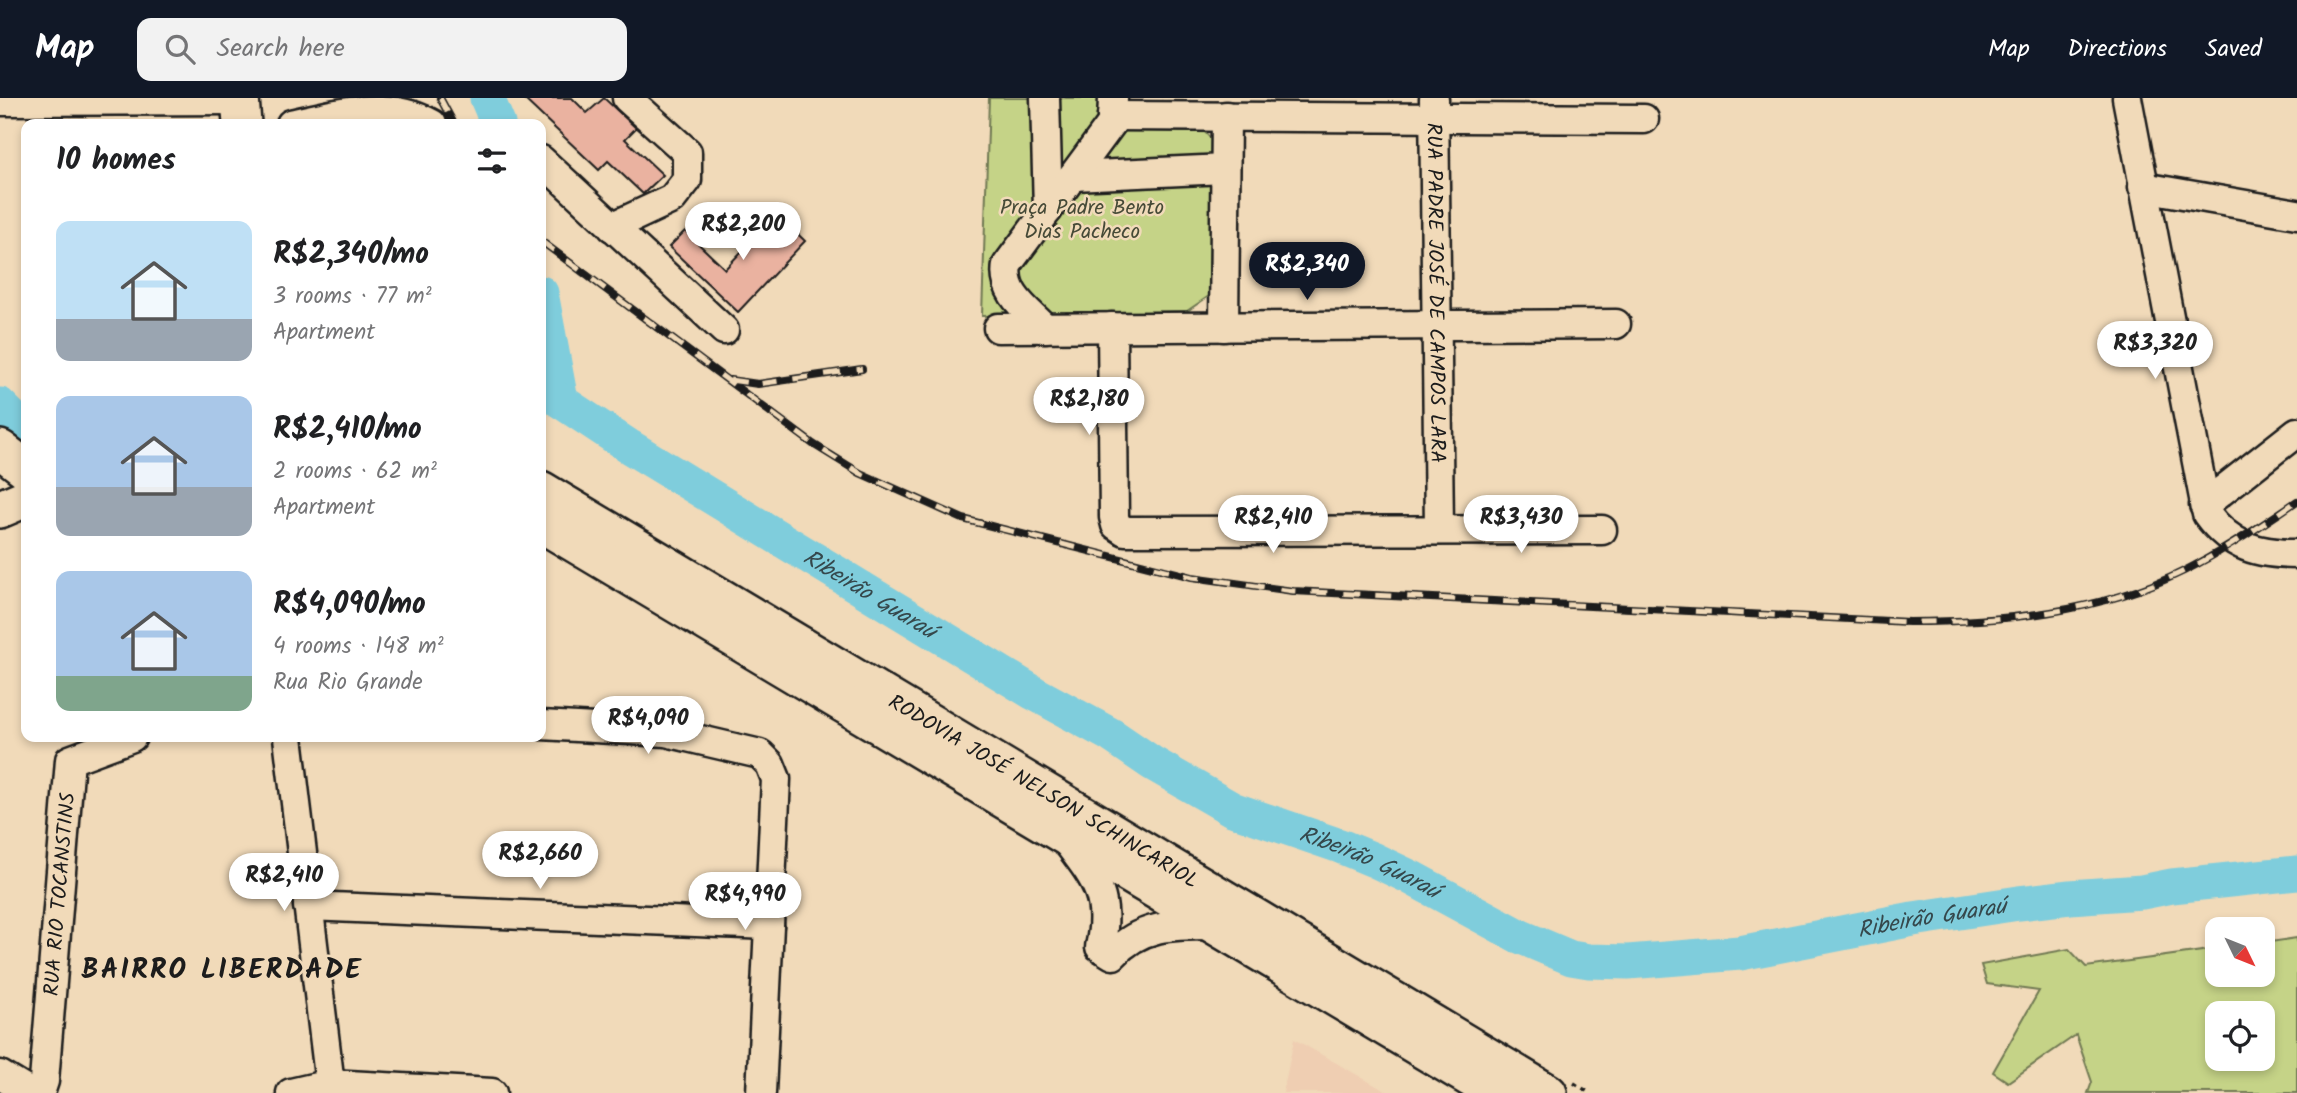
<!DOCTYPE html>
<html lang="en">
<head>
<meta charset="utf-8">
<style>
  :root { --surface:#fff; --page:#f2f2f2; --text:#202124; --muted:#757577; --accent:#111827 }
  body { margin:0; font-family:Kalam,sans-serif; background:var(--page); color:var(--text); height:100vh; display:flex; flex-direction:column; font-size:26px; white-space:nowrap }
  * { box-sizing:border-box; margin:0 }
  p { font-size:23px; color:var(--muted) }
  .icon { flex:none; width:38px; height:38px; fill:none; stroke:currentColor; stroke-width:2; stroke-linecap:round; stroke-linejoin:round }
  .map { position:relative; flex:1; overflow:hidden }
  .details { position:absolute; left:21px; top:21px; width:525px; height:623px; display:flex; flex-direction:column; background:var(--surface); border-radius:14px; box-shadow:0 4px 10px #0003 }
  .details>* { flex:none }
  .needle { width:46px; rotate:133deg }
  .controls { position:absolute; left:2205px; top:819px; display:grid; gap:14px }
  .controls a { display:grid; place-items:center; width:70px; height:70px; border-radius:14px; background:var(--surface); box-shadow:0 4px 10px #0003; font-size:35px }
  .price { position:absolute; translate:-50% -60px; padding:0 16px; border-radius:24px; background:#fff; color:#222; font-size:23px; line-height:46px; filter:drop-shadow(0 2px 4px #0008) }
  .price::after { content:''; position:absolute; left:50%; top:42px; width:21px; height:16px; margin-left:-10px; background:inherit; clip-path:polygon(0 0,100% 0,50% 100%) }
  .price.on { background:var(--accent); color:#fff }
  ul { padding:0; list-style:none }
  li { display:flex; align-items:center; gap:21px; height:175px; padding:0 35px }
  li span { display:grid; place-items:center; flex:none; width:196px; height:140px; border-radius:14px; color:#555 }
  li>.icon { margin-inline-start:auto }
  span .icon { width:84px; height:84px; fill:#fffc; stroke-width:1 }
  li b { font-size:30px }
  h2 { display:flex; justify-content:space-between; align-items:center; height:84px; padding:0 35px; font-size:30px }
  header { display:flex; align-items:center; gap:42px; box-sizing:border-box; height:98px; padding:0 35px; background:var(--accent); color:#fff }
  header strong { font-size:33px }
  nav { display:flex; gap:38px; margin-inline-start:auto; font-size:24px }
  .search { width:490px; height:63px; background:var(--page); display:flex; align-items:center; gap:18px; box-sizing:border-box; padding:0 24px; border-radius:14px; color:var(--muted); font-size:26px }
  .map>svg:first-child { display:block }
  .built { fill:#efceb2 }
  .green { fill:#c5d387; stroke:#707852; stroke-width:2; fill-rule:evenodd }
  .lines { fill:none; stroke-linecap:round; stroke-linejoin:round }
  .river { stroke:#7fcddc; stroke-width:35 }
  .building { fill:#eab2a0; stroke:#1c1c1c; stroke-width:2 }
  .minor-casing { stroke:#1c1c1c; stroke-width:33 }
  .major-casing { stroke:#1c1c1c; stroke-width:42 }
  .path { stroke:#1c1c1c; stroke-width:3.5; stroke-dasharray:5 5; stroke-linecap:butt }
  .minor { stroke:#f1dab9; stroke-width:28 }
  .major { stroke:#f1dab9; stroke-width:37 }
  .rail-casing { stroke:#1c1c1c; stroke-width:8 }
  .rail { stroke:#f1dab9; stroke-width:5; stroke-dasharray:16; stroke-linecap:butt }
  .labels { text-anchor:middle; stroke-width:5; stroke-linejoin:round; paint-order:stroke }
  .park-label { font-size:21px; fill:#464a37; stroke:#f1dab9 }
  .street-label { font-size:21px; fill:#1c1c1c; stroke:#f1dab9 }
  .water-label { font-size:23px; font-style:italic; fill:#35484c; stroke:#f1dab9 }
  .district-label { font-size:28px; font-weight:bold; letter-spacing:2px; fill:#1c1c1c; stroke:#f1dab9 }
</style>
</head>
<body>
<header>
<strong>Map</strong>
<div class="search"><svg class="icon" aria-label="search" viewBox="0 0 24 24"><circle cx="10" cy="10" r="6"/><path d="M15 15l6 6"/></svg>Search here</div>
<nav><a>Map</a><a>Directions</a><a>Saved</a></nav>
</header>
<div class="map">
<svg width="2297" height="995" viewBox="0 0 2297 995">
  <rect width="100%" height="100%" fill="#f1dab9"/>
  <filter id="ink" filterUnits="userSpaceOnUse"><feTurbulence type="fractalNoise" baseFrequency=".0143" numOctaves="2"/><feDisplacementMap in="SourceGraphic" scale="14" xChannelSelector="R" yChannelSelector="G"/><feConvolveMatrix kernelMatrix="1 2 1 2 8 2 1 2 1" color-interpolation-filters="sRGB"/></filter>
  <g filter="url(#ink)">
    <!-- built -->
    <polygon class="built" points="1294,941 1389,995 1283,995"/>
    <!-- green -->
    <g class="green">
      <polygon points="989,0 1100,0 1100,27 1204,33 1212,42 1209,198 1187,213 982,218"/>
      <path d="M2297,840V995H2088L2092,984L2076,937L2008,984L1993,974L2039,893L1987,886L1981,867L2069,851L2086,869L2217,851V877H2263V845ZM2217,915H2263V961H2217Z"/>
    </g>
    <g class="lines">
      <!-- river -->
      <g class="river">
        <polyline points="487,0 498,26"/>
        <polyline points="541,195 561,303"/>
        <path id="s1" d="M541,290L630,349L884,504L1034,595L1111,637L1152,665L1232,711L1340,748L1374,762L1410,779L1519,838L1571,860L1589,863L1628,864L1740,855L1913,821L2019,805L2070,799L2142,794L2172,788L2297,775"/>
        <polyline points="0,307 26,333"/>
      </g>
    </g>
    <!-- building -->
    <g class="building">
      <polygon points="523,0 572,0 587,15 604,0 636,30 625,41 663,77 643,96 608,63 599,72"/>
      <polygon points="777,116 805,143 738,214 669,149 685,133 725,171"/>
    </g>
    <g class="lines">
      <!-- minor casing -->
      <g class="minor-casing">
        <g id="minor">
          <polyline points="1045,0 1048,112"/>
          <path d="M2127,0L2207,416C2231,449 2258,456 2297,456"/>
          <path id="s2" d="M1434,1L1439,432"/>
          <polyline points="0,3 240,2"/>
          <polyline points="1112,18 1644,21"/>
          <path d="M291,26C339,15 386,1 432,26"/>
          <polyline points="541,62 724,232"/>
          <polyline points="1073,78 1225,71"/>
          <polyline points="2143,89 2297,116"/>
          <polyline points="612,129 672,101 687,82 687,54 627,0"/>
          <polyline points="1112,229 1114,419 1116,427 1125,433 1602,432"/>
          <polyline points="1224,229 1226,18"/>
          <polyline points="998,230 1616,226"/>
          <path d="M1045,230C1026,211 1002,195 1007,167L1112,25L1113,0"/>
          <polyline points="2204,407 2297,334"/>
          <polyline points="541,627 666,634 760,656 770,666 776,681 761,995"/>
          <polyline points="288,639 331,995"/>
          <path d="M1068,745C1096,782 1111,800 1100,849L1113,857C1141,826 1175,827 1214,827"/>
          <polyline points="308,808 769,827"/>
          <polyline points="0,977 30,995"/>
          <path id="s3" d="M40,995L44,983L70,662L132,639"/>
          <polyline points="291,995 330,986 492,995"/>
        </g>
      </g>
      <!-- major casing -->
      <g class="major-casing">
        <g id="major">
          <polyline points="240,0 242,26"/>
          <polyline points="0,351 26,371"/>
          <path id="s4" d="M541,392L1548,995"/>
          <polyline points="0,411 26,400"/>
          <polyline points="541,425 1496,995"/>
        </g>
      </g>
      <!-- path -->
      <polyline class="path" points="1574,985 1590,995"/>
      <!-- minor -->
      <use href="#minor" class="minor"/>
      <!-- major -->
      <use href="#major" class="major"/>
      <!-- rail casing -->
      <g class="rail-casing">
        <g id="rail">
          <polyline points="440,0 454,26"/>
          <path d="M541,143L813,346L860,375L963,421L1192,479L1293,493L1909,524C2002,524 2099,515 2184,473C2224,453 2261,428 2297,403"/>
          <polyline points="730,282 758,286 862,271"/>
        </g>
      </g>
      <!-- rail -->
      <use href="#rail" class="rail"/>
    </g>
  </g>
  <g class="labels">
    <!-- park labels -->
    <g class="park-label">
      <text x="1082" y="116">Praça Padre Bento<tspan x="1082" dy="24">Dias Pacheco</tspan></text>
    </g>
    <!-- street labels -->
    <g class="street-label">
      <text dy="7" stroke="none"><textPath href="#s2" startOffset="194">RUA PADRE JOSÉ DE CAMPOS LARA</textPath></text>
      <text dy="7" stroke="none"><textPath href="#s4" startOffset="586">RODOVIA JOSÉ NELSON SCHINCARIOL</textPath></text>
      <text dy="7" stroke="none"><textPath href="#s3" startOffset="200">RUA RIO TOCANSTINS</textPath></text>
    </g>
    <!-- water labels -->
    <g class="water-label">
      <text dy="8" stroke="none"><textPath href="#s1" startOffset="388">Ribeirão Guaraú</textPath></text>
      <text dy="8" stroke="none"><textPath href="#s1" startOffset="957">Ribeirão Guaraú</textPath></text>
      <text dy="8" stroke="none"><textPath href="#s1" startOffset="1545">Ribeirão Guaraú</textPath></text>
    </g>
    <!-- district labels -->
    <g class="district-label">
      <text x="222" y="880">BAIRRO LIBERDADE</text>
    </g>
  </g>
</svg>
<div class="controls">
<a><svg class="needle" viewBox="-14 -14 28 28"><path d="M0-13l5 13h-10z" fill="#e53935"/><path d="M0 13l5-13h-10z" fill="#757577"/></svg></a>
<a><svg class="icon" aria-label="locate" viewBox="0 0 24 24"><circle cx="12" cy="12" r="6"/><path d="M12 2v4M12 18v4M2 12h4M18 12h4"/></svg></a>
</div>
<b class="price" style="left:743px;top:164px">R$2,200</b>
<b class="price on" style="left:1307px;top:204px">R$2,340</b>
<b class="price" style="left:2155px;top:283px">R$3,320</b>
<b class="price" style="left:1089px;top:339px">R$2,180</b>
<b class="price" style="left:1273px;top:457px">R$2,410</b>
<b class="price" style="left:1521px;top:457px">R$3,430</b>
<b class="price" style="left:648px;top:658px">R$4,090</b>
<b class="price" style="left:540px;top:793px">R$2,660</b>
<b class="price" style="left:284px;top:815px">R$2,410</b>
<b class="price" style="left:745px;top:834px">R$4,990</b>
<section class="details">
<h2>10 homes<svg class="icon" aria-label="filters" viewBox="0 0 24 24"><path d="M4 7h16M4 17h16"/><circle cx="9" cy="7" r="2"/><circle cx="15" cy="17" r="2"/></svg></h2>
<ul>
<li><span style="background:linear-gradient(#bfe0f5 70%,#9aa5b1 0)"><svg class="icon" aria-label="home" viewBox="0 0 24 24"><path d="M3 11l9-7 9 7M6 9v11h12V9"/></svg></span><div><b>R$2,340/mo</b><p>3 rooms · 77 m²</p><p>Apartment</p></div></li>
<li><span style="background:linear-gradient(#a9c7e8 65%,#9aa5b1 0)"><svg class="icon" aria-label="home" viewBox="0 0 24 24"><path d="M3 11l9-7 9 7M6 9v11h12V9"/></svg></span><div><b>R$2,410/mo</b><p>2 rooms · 62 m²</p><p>Apartment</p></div></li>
<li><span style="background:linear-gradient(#a9c7e8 75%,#7fa58c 0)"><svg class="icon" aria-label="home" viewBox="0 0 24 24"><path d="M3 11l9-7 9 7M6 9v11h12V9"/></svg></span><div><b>R$4,090/mo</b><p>4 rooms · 148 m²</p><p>Rua Rio Grande</p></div></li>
</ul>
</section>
</div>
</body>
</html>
